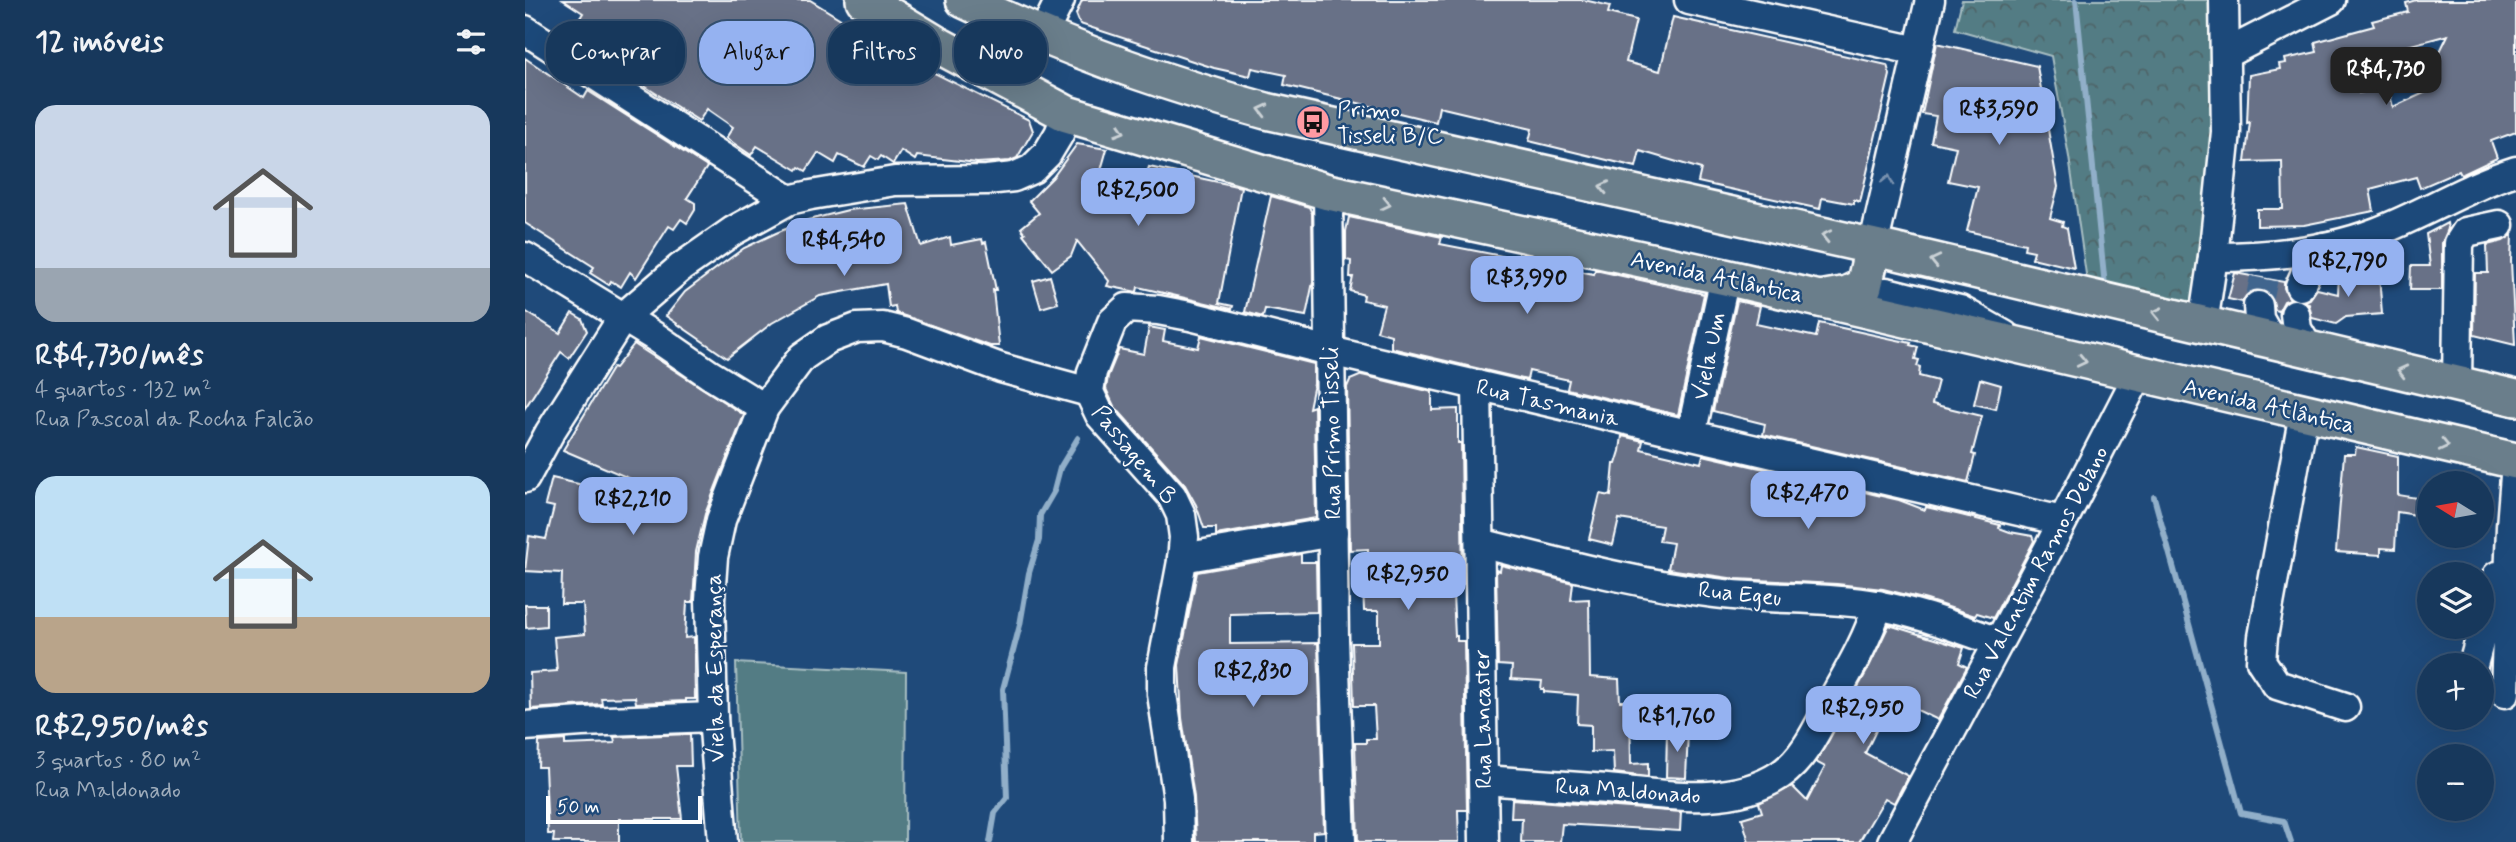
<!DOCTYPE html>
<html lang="pt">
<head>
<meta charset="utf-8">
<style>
  :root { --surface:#17385c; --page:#244365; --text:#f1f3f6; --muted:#9eacbb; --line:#365272; --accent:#95b2f1 }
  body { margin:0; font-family:Mynerve,sans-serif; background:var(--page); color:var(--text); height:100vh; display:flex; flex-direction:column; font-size:26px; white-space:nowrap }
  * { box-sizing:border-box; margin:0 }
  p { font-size:23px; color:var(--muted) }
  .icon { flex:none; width:38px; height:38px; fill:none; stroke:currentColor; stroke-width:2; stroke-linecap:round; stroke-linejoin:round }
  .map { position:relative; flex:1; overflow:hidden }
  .details { display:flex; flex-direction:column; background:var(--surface); width:525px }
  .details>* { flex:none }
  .top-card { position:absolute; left:21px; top:21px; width:665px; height:63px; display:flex; gap:14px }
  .needle { width:46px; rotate:281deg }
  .tools { position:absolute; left:1892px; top:471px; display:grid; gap:14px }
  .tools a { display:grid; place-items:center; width:77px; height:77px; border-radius:50%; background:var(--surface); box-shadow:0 7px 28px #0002,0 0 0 2px var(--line); font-size:35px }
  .scale { position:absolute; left:21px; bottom:18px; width:156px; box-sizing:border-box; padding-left:7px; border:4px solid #fff; border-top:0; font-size:19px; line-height:24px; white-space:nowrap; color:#fff; -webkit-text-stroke:5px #1f4a7a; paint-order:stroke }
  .price { position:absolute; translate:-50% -60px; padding:0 16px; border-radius:14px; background:var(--accent); color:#111; font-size:23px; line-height:46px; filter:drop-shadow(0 2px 4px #0008) }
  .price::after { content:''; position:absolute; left:50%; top:42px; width:21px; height:16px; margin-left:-10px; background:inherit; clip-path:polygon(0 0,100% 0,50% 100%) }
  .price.current { background:#222; color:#fff }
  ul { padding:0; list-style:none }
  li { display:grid; align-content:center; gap:14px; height:371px; padding:0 35px }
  li span { display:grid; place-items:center; height:217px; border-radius:21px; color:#555 }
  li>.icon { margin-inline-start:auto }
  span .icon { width:126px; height:126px; fill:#fffc; stroke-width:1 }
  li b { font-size:30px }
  h2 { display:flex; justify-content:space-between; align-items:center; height:84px; padding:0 35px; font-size:30px }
  .chip { padding:0 24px; border-radius:28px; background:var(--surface); box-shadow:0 7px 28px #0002,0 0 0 2px var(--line); font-size:24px; line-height:63px }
  .chip.current { background:var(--accent); color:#111 }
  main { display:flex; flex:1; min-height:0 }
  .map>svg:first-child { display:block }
  .grass { fill:#527c84; stroke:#a8bec2; stroke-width:2 }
  .park { fill:url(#park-crowns); stroke:#a8bec2; stroke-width:2 }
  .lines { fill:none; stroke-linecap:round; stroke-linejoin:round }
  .stream { stroke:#91afc9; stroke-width:6 }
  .building { fill:#677187; stroke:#fff; stroke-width:2; fill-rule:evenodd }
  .minor-tunnel { stroke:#41658e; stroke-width:28; stroke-dasharray:28 14; stroke-linecap:butt }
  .minor-casing { stroke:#fff; stroke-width:33 }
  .major-casing { stroke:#fff; stroke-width:40 }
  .minor { stroke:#1f4a7a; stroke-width:28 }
  .major { stroke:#6b7e8b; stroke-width:35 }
  .oneway { stroke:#cbd2d6 }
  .oneway2 { stroke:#7992af }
  .labels { text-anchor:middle; stroke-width:5; stroke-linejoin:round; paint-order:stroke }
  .poi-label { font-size:23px; fill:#fff; stroke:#1f4a7a; text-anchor:start }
  .street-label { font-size:23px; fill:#fff; stroke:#1f4a7a }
</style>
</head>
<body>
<main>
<section class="details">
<h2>12 imóveis<svg class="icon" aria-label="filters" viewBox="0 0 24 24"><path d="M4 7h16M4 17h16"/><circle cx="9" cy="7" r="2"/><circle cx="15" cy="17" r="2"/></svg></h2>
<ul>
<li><span style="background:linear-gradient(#c9d6e8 75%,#9aa5b1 0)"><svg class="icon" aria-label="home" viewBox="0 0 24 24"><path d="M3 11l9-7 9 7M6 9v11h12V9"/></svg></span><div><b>R$4,730/mês</b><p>4 quartos · 132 m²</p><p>Rua Pascoal da Rocha Falcão</p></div></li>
<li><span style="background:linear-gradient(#bfe0f5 65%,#b9a48a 0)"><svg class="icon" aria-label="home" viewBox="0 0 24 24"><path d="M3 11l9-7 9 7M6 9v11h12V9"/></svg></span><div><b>R$2,950/mês</b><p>3 quartos · 80 m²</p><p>Rua Maldonado</p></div></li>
</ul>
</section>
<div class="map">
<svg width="1991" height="842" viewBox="0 0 1991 842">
  <defs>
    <pattern id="park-crowns" width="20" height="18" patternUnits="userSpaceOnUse" patternTransform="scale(1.75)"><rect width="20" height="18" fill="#527c84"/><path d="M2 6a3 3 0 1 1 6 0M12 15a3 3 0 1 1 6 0" fill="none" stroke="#4f6468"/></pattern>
  </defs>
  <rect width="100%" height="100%" fill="#1f4a7a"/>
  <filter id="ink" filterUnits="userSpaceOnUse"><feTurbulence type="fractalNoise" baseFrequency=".0143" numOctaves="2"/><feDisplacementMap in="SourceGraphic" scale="14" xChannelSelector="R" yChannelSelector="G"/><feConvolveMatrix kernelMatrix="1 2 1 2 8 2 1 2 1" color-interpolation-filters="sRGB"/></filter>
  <g filter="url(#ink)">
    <!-- grass -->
    <polygon class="grass" points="211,663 381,672 380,842 216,842"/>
    <!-- park -->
    <polygon class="park" points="1437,0 1690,0 1692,113 1673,313 1563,288 1544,157 1526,56 1430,29"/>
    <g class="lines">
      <!-- stream -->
      <g class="stream">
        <polyline points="1551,0 1580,286"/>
        <polyline points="1629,497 1716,813 1759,821 1766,842"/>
        <polyline points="465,842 470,813 482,798 478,689 495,625 504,573 514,540 515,515 529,491 535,468 553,438"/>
      </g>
    </g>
    <!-- building -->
    <g class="building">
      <polygon points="38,0 285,0 377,57 504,120 508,131 492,158 485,161 452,163 392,156 390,160 376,151 368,164 356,156 353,160 346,156 339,167 314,155 310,163 293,153 281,171 274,167 272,170 232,146 226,155 201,138 208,127 182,109 174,121 43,37 58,13"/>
      <polygon points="557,0 1059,0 1085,6 1083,13 1111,20 1101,62 1135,71 1148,17 1362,65 1365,75 1335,202 1329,200 1329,204 1297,198 1295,209 1173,182 1176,169 1115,151 1111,167 1004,141 1007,129 994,126 914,107 911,122 759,85 761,75 727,68 725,76 689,68 555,24 551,14"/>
      <path d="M1891,0H1991V132L1966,141L1972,158L1936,175L1934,171L1895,188L1891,177L1845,189L1849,211L1779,225L1732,226V209H1758L1757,161L1720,162L1725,122L1722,123L1724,75L1755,69L1754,64L1761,63L1760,59L1792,52L1790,42L1849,26L1847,21L1883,12L1881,3ZM1923,35L1902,78L1906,90L1868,107L1863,87L1834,93L1827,61Z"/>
      <polygon points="1412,43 1512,66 1533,187 1525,218 1538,222 1537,226 1542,228 1549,268 1507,258 1509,251 1499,249 1500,244 1442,231 1453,187 1423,181 1431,147 1406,142 1411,116 1397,114"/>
      <polygon points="0,58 59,98 63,91 182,167 162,198 170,203 170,210 162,223 156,219 149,229 144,226 111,278 105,272 96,287 86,281 84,285 65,273 69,267 0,223"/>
      <polygon points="552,144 582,149 571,188 611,202 624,167 716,187 694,303 708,306 707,309 613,287 612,292 582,286 584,281 552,241 546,256 527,270 498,234 500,233 496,228 514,213 504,201 528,177"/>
      <polygon points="746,196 784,207 787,213 788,282 781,316 740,309 738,317 720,312"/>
      <polygon points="383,204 396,246 425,237 426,245 457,239 458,243 461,242 471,290 468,290 474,346 465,346 371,313 370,306 364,307 361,284 295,296 247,323 202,358 141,316 160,292 193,267 219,248 251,233 283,220 323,210"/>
      <polygon points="824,217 917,237 915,244 1069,274 1070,270 1179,294 1153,415 1042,389 1044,380 1004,371 1002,380 866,348 866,335 852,331 859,305 838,300 839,295 825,291 828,277 825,277 826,261 821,260 821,231"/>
      <polygon points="1922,223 1923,229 1917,243 1917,290 1885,290 1886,266 1905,266 1901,234"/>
      <polygon points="1987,235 1986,261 1990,345 1949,335 1950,273 1963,273 1962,245 1978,241"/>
      <polygon points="1710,273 1759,282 1759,288 1765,299 1759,301 1754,311 1750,310 1747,297 1740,291 1732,289 1724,292 1717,302 1703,299"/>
      <polygon points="1814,274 1854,274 1857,314 1821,317 1811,324 1787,318 1784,304 1780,301 1785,299 1792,289 1813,294"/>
      <polygon points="525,276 533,303 516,308 508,281"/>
      <polygon points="1212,301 1235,306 1231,324 1291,337 1294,323 1386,343 1385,345 1393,347 1390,359 1394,360 1392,366 1395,367 1394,376 1413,381 1407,404 1457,416 1447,454 1450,455 1443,482 1238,435 1240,424 1188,411"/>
      <polygon points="0,311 35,333 47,313 57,319 62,331 44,358 36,352 0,408"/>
      <polygon points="624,327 640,330 638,341 673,348 676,336 789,364 789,384 784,408 789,406 791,518 691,535 691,528 679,528 671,505 660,485 589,406 581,389 583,376 594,349 619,354"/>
      <polygon points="109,344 219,415 180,514 171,552 168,602 162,602 160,638 169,637 170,699 161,699 161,701 111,703 110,697 76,698 77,704 6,709 5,673 32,671 29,637 60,634 58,604 36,604 37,573 0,571 4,536 21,539 29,507 20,505 27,478 129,501 132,490 38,450 88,367 90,368"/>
      <polygon points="837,375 907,392 907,410 933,409 933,443 936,443 938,584 928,584 928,594 930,636 932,636 932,641 939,641 942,810 933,810 934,842 833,842 830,743 841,743 841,739 851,739 849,706 829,706 827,643 854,643 854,611 839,611 838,585 843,585 843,549 825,550 822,387 825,380"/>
      <polygon points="1455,379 1476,385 1471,409 1449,404"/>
      <polygon points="1097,436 1118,441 1116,449 1124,451 1176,463 1178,455 1374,500 1400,510 1401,507 1436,515 1475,525 1474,528 1485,532 1507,536 1509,541 1468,618 1452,613 1450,616 1402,600 1358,589 1312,584 1211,579 1143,569 1148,543 1134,541 1137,526 1094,519 1088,545 1064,539 1075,494 1086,496 1089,464 1091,464 1095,451"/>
      <polygon points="1831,447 1873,456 1873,495 1904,500 1904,517 1872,512 1870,549 1856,548 1856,555 1811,552 1819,454 1830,454"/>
      <polygon points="776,554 776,562 791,562 792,612 705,614 705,644 793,643 799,831 788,832 788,842 671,842 669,797 657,718 654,665 672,572"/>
      <polygon points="976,565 1048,583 1046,600 1064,599 1065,677 1094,679 1095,701 1105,701 1106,764 1123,763 1123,777 1089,773 1088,751 1066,752 1066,725 1052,724 1053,695 1019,692 1019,689 1016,689 1017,681 986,679 987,666 973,665 971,570 975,571"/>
      <polygon points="0,605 21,605 21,626 1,628"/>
      <polygon points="1364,625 1439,648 1434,663 1442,667 1413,720 1367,698 1340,753 1383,776 1369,803 1360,798 1334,842 1224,842 1217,818 1237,812 1234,803 1267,786 1282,801 1300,767 1291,762 1342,671"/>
      <polygon points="1142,730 1163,731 1161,778 1141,777"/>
      <polygon points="165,734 166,766 151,766 157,819 94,819 94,842 28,842 29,834 23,834 20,767 13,767 14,742 40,740 40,745 90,743 89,737"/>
      <polygon points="987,799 1156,812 1155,831 1037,824 1035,842 996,842 997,818 986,818"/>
    </g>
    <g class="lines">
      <!-- minor-tunnel -->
      <polyline class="minor-tunnel" points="1733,306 1739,278"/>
      <!-- minor casing -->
      <g class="minor-casing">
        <g id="minor">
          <polyline points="1164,0 1393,51"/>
          <polyline points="0,30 264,200"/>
          <polyline points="517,36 535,0"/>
          <polyline points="1702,53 1806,0"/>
          <polyline points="803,192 809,639 816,842"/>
          <polyline points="1348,247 1405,0"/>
          <polyline points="0,257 132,338 184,374 239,408"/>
          <path d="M1688,257C1743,257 1800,252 1852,232C1899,214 1943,186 1991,171"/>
          <polyline points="1775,286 1784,266 1798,247"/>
          <polyline points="1319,296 1362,292 1435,310 1479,335"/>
          <polyline points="1733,306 1734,319 1746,340"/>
          <polyline points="1770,314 1772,329 1783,348"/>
          <polyline points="1678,324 1688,257 1701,132 1699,0"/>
          <polyline points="1932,384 1934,243 1941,232 1974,225"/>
          <polyline points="952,385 959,842"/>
          <polyline points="1779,413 1738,637 1736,661 1752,685 1820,707"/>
          <polyline points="1166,435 1200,277"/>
          <polyline points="0,478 25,432 98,317 155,268 208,231 264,200 286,195 370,181 462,180 489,177 507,169 522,154 534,134 542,114"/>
          <path d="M955,543C1032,562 1111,584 1190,593C1243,600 1298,596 1350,605C1392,612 1433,628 1473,642"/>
          <polyline points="657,558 808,532"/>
          <polyline points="1948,665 1972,576"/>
          <polyline points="1980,693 1986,526 1991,463"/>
          <polyline points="0,726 57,722 188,717"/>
          <path d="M959,780C1000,783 1041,786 1082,789C1137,794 1205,808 1255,775C1280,759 1295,723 1309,697C1326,667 1343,638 1353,605"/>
          <polyline points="198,842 188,717 185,599 188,557 196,520 239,408 277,357 303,339 332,328 358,327 382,333 476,368 564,392"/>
          <polyline points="654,842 653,799 637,694 637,667 657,561 659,537 656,515 647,496 575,415 564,392 567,372 587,322 602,308 633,310 665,316 805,351 1537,521"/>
          <polyline points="1367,842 1525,546 1613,375"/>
        </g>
      </g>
      <!-- major casing -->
      <g class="major-casing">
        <g id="major">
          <polyline points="339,0 415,46 542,114 803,192 1200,277 1991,461"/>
          <path d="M439,0C537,47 638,83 741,111L1368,251L1991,398"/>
          <polyline points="1295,299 1323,294 1339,286 1348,247"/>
        </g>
      </g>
      <!-- minor -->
      <use href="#minor" class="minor"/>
      <!-- major -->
      <use href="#major" class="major"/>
    </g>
    <!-- one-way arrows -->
    <defs><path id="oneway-chevron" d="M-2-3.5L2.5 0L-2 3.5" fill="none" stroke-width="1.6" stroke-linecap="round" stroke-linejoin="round" transform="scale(1.75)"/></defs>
    <g class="oneway">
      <use href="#oneway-chevron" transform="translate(738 110) rotate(-166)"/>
      <use href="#oneway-chevron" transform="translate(595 131) rotate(17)"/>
      <use href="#oneway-chevron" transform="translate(1079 187) rotate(-167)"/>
      <use href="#oneway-chevron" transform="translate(861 204) rotate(13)"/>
      <use href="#oneway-chevron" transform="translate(1301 236) rotate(-167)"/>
      <use href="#oneway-chevron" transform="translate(1410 261) rotate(-167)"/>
      <use href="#oneway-chevron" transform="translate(1632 313) rotate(-167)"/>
      <use href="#oneway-chevron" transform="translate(1557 361) rotate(13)"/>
      <use href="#oneway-chevron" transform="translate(1877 371) rotate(-166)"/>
      <use href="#oneway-chevron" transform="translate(1919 445) rotate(13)"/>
    </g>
    <use class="oneway2" href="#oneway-chevron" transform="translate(1363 180) rotate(-77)"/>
  </g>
  <!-- icons -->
  <defs>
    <g id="bus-disc" transform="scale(1.75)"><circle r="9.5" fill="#ff9aa2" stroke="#1f4a7a"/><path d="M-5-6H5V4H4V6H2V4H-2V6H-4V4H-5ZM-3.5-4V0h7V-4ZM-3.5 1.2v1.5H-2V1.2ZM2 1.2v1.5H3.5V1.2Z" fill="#111"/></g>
  </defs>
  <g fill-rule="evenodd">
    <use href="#bus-disc" x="788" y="122"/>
  </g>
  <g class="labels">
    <!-- poi labels -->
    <g class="poi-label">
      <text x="812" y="117">Primo<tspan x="812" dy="26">Tisseli B/C</tspan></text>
    </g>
    <!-- street labels -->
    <g class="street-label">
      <text transform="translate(1192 276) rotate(12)" y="8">Avenida Atlântica</text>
      <text transform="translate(1183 356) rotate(-78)" y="8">Viela Um</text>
      <text transform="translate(1023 402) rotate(13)" y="8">Rua Tasmania</text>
      <text transform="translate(1744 405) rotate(13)" y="8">Avenida Atlântica</text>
      <text transform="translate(806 433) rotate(-91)" y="8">Rua Primo Tisseli</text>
      <text transform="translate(610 454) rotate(51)" y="8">Passagem B</text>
      <text transform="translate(1510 572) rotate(-62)" y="8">Rua Valentim Ramos Delano</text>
      <text transform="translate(1215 593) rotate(6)" y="8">Rua Egeu</text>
      <text transform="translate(189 668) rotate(-91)" y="8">Viela da Esperança</text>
      <text transform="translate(957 719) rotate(-91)" y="8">Rua Lancaster</text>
      <text transform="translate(1103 790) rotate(4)" y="8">Rua Maldonado</text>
    </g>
  </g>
</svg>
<div class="tools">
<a><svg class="needle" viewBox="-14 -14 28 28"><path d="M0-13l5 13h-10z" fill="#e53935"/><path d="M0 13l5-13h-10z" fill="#9eacbb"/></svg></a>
<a><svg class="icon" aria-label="layers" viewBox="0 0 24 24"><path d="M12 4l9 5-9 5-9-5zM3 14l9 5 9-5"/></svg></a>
<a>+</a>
<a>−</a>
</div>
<div class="scale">50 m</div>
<b class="price current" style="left:1861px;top:107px">R$4,730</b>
<b class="price" style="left:1474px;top:147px">R$3,590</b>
<b class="price" style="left:613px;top:228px">R$2,500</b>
<b class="price" style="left:319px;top:278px">R$4,540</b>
<b class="price" style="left:1823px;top:299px">R$2,790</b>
<b class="price" style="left:1002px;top:316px">R$3,990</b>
<b class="price" style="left:1283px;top:531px">R$2,470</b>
<b class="price" style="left:108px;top:537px">R$2,210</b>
<b class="price" style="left:883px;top:612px">R$2,950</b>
<b class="price" style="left:728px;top:709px">R$2,830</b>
<b class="price" style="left:1338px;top:746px">R$2,950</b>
<b class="price" style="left:1152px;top:754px">R$1,760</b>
<div class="top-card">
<a class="chip">Comprar</a>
<a class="chip current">Alugar</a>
<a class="chip">Filtros</a>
<a class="chip">Novo</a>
</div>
</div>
</main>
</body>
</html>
